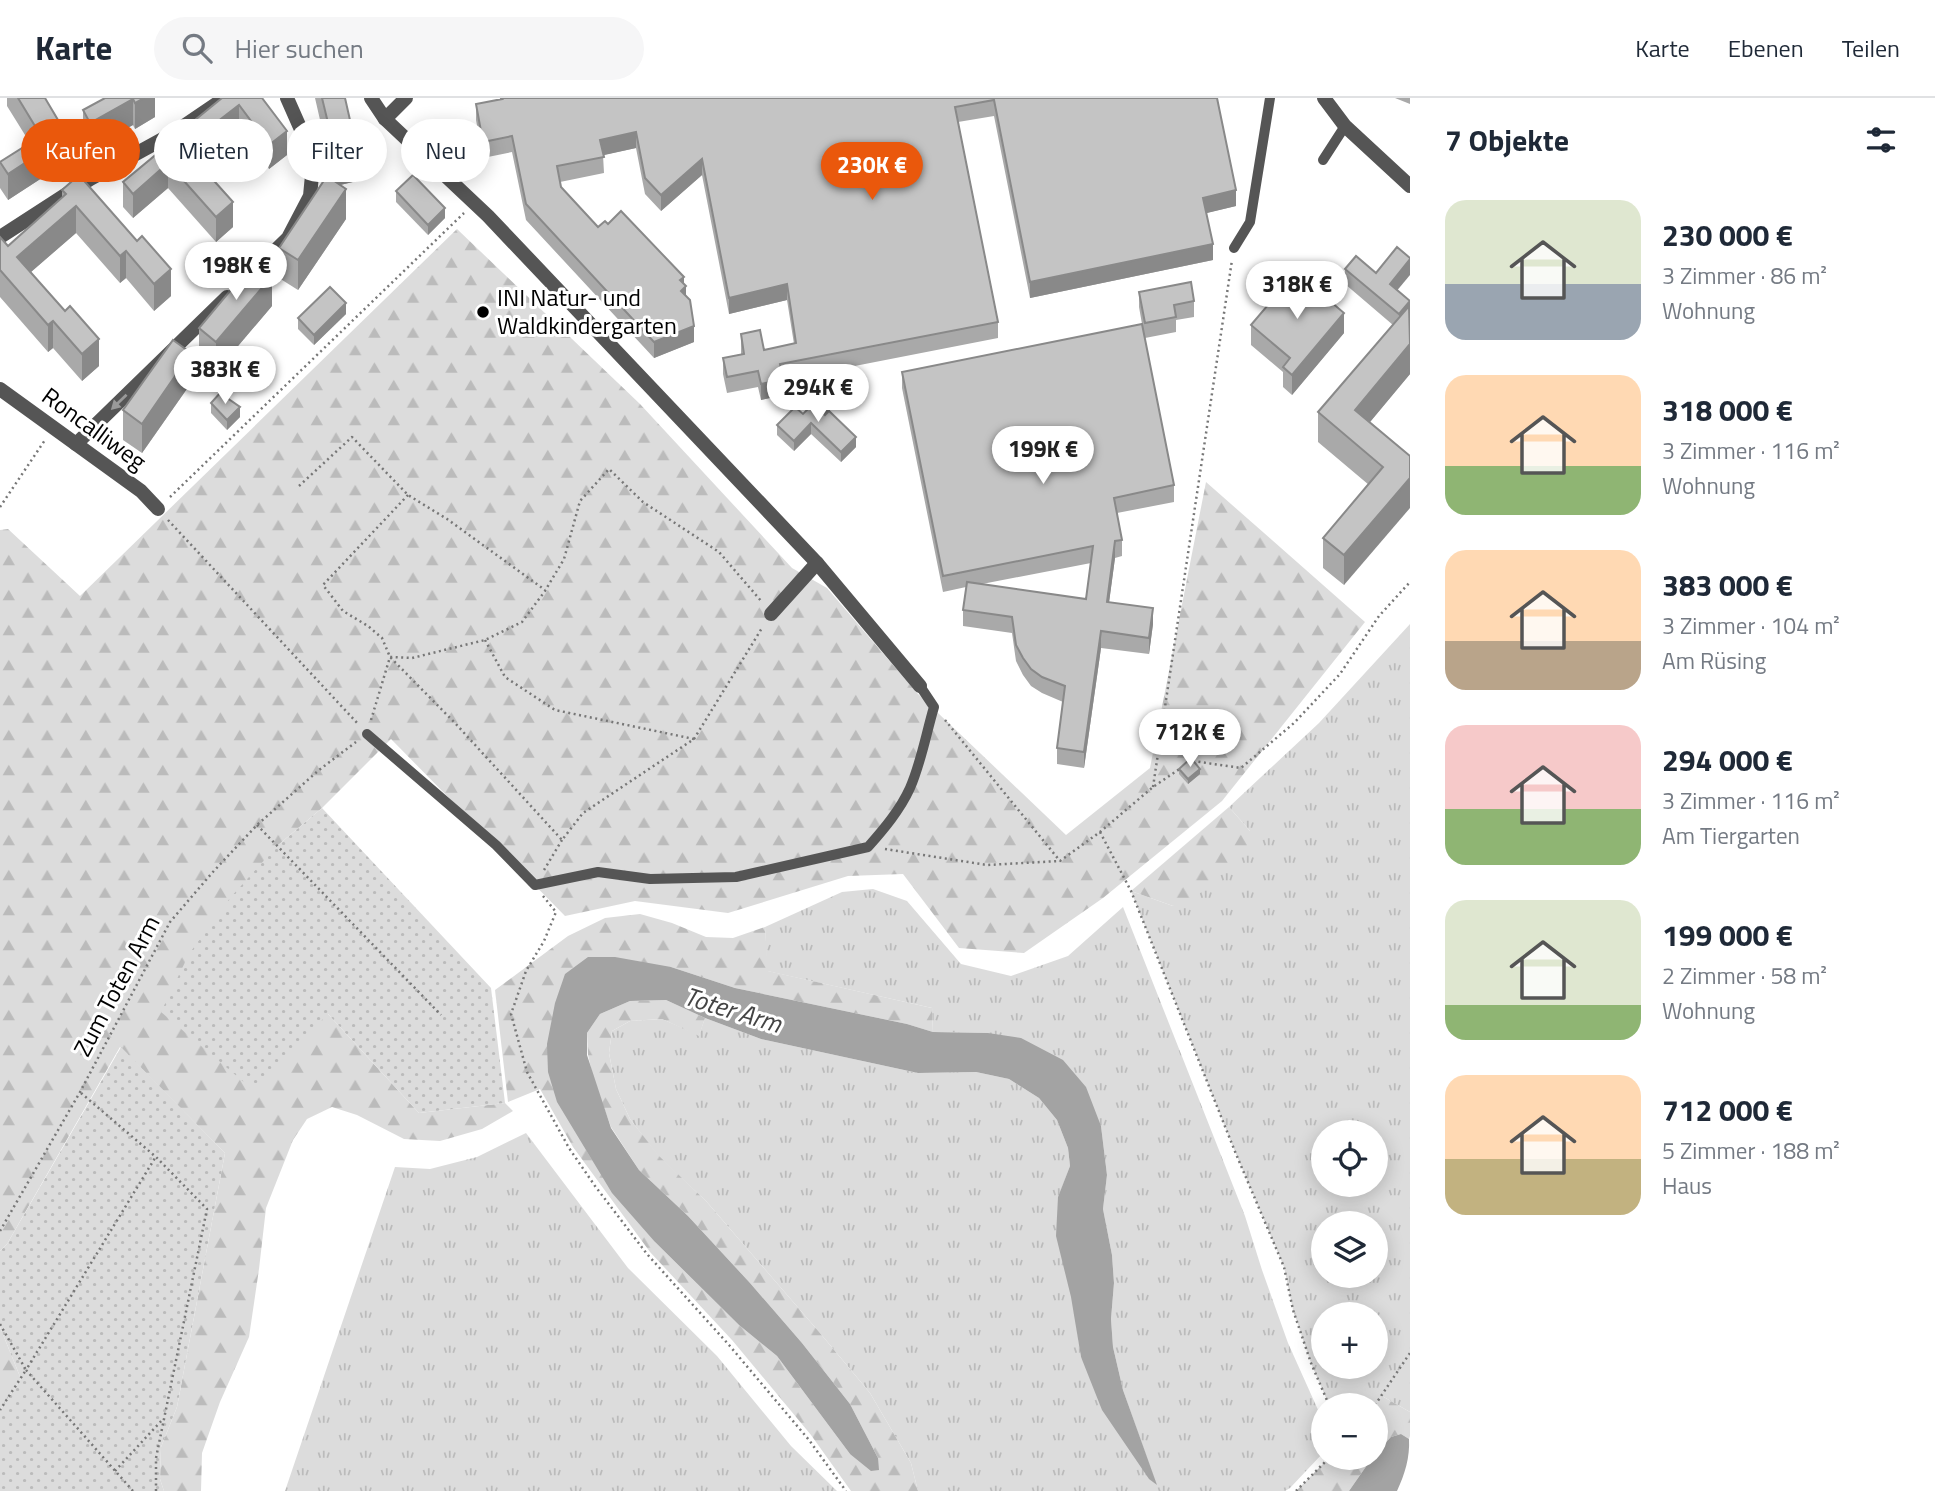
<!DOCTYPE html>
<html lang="de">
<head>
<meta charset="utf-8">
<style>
  :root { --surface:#fff; --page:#f6f6f7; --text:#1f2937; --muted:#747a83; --line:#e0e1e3; --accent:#ea580c }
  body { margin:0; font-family:"Titillium Web",sans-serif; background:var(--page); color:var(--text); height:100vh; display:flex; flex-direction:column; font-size:26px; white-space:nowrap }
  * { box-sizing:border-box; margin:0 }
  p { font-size:23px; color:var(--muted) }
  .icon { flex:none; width:38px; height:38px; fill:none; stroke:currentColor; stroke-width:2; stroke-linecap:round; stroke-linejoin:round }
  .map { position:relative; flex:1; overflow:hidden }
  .details { display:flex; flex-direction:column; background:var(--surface); width:525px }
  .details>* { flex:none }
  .top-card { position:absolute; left:21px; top:21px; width:665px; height:63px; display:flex; gap:14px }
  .tools { position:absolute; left:1311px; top:1022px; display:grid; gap:14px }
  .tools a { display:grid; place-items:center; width:77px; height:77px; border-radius:50%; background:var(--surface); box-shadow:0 4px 18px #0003; font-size:35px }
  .price { position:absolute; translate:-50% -60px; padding:0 16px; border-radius:24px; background:#fff; color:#222; font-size:23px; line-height:46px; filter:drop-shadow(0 2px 4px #0008) }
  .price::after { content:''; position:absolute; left:50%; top:42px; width:21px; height:16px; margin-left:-10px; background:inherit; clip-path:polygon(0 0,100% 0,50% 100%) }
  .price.on { background:var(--accent); color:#fff }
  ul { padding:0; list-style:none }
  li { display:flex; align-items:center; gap:21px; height:175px; padding:0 35px }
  li span { display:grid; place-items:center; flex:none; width:196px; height:140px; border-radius:21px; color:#555 }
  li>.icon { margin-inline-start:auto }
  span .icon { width:84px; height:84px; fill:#fffc; stroke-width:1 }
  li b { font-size:30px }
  h2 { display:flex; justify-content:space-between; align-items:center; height:84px; padding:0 35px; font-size:30px }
  .pill { padding:0 24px; border-radius:32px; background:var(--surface); box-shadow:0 4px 18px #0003; font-size:24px; line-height:63px }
  .pill.on { background:var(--accent); color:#fff }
  header { display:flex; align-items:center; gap:42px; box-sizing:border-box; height:98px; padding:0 35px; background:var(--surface); border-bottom:2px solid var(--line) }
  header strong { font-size:33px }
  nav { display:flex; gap:38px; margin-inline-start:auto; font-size:24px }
  .search { width:490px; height:63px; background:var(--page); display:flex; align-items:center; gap:18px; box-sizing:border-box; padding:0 24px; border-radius:38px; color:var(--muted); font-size:26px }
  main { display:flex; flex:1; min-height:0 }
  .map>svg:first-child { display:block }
  .grass { fill:url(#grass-tufts); fill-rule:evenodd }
  .forest { fill:url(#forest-firs) }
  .garden { fill:url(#garden-dots) }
  .water { fill:#a3a3a3 }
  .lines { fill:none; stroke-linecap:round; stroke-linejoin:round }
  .path { stroke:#777; stroke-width:2.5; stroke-dasharray:2 3.5; stroke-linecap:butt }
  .lane { stroke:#555; stroke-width:10 }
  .street { stroke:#555; stroke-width:14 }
  .wall { fill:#a9a9a9; fill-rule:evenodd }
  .shaded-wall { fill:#898989 }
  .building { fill:#c4c4c4; stroke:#898989; stroke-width:2 }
  .oneway { fill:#999 }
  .poi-dot { fill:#000; stroke:#fff; stroke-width:2.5 }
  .labels { text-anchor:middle; stroke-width:6; stroke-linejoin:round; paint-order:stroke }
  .poi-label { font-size:24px; fill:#000; stroke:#fff; text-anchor:start }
  .street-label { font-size:24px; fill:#000; stroke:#fff }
  .water-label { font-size:26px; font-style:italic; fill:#444; stroke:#fff }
</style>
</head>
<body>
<header>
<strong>Karte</strong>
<div class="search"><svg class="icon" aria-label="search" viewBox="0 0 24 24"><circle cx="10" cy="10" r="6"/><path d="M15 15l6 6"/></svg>Hier suchen</div>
<nav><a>Karte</a><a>Ebenen</a><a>Teilen</a></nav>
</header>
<main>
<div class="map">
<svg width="1410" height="1393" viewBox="0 0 1410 1393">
  <defs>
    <pattern id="grass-tufts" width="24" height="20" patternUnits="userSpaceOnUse" patternTransform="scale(1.75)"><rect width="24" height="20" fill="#dcdcdc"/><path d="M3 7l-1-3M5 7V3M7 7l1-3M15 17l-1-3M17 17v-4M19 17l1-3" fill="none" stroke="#bbb"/></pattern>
    <pattern id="forest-firs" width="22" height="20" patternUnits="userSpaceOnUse" patternTransform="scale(1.75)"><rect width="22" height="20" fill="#dcdcdc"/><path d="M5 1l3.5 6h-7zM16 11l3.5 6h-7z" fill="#bbb"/></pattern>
    <pattern id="garden-dots" width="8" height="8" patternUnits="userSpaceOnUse" patternTransform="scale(1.75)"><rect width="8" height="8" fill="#dcdcdc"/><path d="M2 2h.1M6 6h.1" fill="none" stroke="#bbb" stroke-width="1.8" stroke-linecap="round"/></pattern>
  </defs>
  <rect width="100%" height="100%" fill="#fff"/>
  <!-- grass -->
  <g class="grass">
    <path d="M1410,526V1314L1382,1298L1375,1307H1329L1311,1265L1293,1212L1284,1169L1236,1056L1131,793L1173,808L1250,733L1229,709L1319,625ZM1323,1034H1376V1087H1323ZM1323,1125H1376V1178H1323ZM1323,1216H1376V1269H1323Z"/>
    <polygon points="873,791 907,803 961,866 1011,878 1068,858 1123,809 1245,1118 1262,1172 1288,1245 1323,1323 1323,1355 1290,1390 1285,1393 918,1393 911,1365 870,1295 820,1235 706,1103 659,1059 630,1021 616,991 609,955 612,933 630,923 662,921 699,937 705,920 761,941 918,975 976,974 1009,981 1039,1000 1057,1022 1068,1050 1070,1068 1058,1100 1081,1259 1156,1386 1123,1292 1113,1249 1111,1221 1114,1185 1112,1157 1103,1111 1107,1077 1101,1028 988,935 933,934 932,910 767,873 765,829 842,794"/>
    <polygon points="526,1035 628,1170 717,1258 791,1348 837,1393 285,1393 395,1069 430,1071 477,1059"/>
  </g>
  <!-- forest -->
  <g class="forest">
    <polygon points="457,131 640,306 792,470 827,490 917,595 1066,737 1150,670 1206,384 1365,524 1222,703 1103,800 1024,855 959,850 903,776 848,778 728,815 635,803 565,818 391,641 322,710 277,748 328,916 419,1015 505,1005 513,1013 482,1031 440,1043 404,1041 357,1017 332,1009 307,1021 293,1042 266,1110 259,1171 249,1239 220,1304 202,1355 201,1393 164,1393 160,1381 161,1349 177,1309 225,1055 120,949 7,1146 0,1153 0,432 8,431 80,498"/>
    <polygon points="1229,709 1250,733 1254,747 1190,804 1173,808 1131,793"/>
    <polygon points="640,816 672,825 706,839 733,840 765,829 768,873 932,910 933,934 907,926 735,890 671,869 555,905 655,1144 739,1227 777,1258 850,1356 878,1360 850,1306 802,1245 750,1185 688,1118 639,1072 611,1029 594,983 588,957 587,935 600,916 630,903 666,902 705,920 699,938 662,921 630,923 612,933 609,955 616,991 630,1021 659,1058 706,1103 820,1235 870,1295 911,1365 918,1393 851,1393 811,1337 732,1242 650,1154 573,1049 540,991 508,1004 495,892 568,838 605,820"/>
    <polygon points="0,1229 21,1281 0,1312"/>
    <polygon points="1382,1298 1410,1314 1410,1338 1409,1341 1401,1336 1391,1339 1376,1355 1375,1307"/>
    <polygon points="1329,1360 1372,1360 1349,1393 1296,1393"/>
  </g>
  <!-- garden -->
  <g class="garden">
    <polygon points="322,710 491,890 505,1005 419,1015 328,916 252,991 161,914 189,856 230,800 277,748"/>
    <polygon points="121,949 225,1055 177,1309 161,1349 160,1381 164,1393 0,1393 0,1312 21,1281 0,1229 0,1153 7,1146"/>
  </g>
  <!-- water -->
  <g class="water">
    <polygon points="588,859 615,859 671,869 735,890 907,926 933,934 988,935 1021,940 1063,962 1086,989 1101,1028 1107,1077 1103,1111 1112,1157 1114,1185 1111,1221 1113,1249 1123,1292 1157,1387 1149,1381 1102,1312 1081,1259 1071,1199 1056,1138 1058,1099 1070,1068 1068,1050 1057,1022 1039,1000 1009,981 976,974 918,975 761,941 705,920 666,902 630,903 600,916 587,935 587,957 611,1030 639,1072 688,1118 750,1185 802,1245 850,1306 878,1360 879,1372 871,1373 850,1356 777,1258 739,1227 655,1144 612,1095 557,1004 548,974 547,946 555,905 565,876"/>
    <path d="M1401,1336L1409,1341C1410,1359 1405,1376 1397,1393H1349L1372,1360H1376V1355L1391,1339Z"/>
  </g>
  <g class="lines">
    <!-- path -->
    <g class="path">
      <polyline points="299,388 352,339 408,397 447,421 545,492"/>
      <polyline points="408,397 323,487 343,513 368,528 382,540 390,559 455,625 562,742 583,715 694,641 762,530"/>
      <polyline points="170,399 464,115"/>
      <polyline points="0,409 45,342"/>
      <polyline points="168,422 359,627"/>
      <polyline points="485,542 505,579 555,612 694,641"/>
      <polyline points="371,622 390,559 412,560 485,542 522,524 545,493 564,461 580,403 609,371 643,404 719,454 762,504"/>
      <polyline points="945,622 1060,763"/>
      <polyline points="1193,663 1241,670 1294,625 1340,576 1379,518 1410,484"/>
      <polyline points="1153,689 1232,162"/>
      <polyline points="257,727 441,917"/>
      <polyline points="1100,734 1131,793 1236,1056 1284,1169 1293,1212 1311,1265 1329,1307"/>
      <polyline points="885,751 987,767 1060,763 1100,734 1153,689 1181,670"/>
      <polyline points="544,772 562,742"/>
      <polyline points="543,798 556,814 544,843 526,873 511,916 527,974 569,1050 595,1088 647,1156 729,1247 809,1342 846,1393"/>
      <polyline points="81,995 156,1059 207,1111 156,1360 156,1393"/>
      <polyline points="0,1133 80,994 170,824 212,775 257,727 319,672 356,644"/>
      <polyline points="0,1226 26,1272 0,1312"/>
      <polyline points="1375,1307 1410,1255"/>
      <polyline points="115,1373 163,1321"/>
      <polyline points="133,1393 26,1272 155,1060"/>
      <polyline points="1296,1393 1329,1360"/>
    </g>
    <!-- lane -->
    <g class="lane">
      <polyline points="1323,62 1345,28"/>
      <polyline points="1234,150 1250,124 1270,0"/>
      <path d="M367,636L496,747L535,787L598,774L650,781L736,779L868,749C884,731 900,712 910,690C921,665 926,636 934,609L920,588"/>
    </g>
    <!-- street -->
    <g class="street">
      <polyline points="371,0 385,21 488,118 817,465 920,588"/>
      <polyline points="1324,0 1345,28 1410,88"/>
      <polyline points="385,21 406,0"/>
      <polyline points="0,139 90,81 172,36 225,0"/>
      <polyline points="247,180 288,140 310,98 313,67 306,43 287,0"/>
      <polyline points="0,291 141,393 158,411"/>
      <polyline points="76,346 227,199"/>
      <polyline points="771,516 817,465"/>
    </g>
  </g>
  <!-- wall -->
  <g class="wall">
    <polygon points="7,0 45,0 71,70 52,82 48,76 8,102 0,90 0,64 30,45 7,8"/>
    <polygon points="105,0 155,0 155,19 135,31 133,27 90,50 83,37 83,12"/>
    <polygon points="262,0 287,57 269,71 239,31 204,58 195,46 195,22"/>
    <polygon points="315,0 345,0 357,83 340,87 346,121 298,192 279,180 279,150 334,83"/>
    <polygon points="500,0 1217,0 1236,108 1206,115 1213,162 1030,200 994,18 958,24 998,224 998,240 783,282 783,297 761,302 758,289 727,295 723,276 723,260 741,256 741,236 764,252 794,246 787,202 729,216 702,77 661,113 645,96 636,50 603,57 604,75 560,84 561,89 598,129 684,185 694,244 654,260 526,122 512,54 483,60 476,22 476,6 500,2"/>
    <polygon points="1395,0 1410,0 1410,6"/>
    <polygon points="156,50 233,129 216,144 168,90 133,120 123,109 123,84 156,56"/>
    <polygon points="62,92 171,198 154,213 126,180 120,185 76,135 31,174 99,268 82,283 53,250 48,254 0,199 0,139 8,148 62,100"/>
    <polygon points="396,93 445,120 428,137 396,104"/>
    <polygon points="1345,171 1397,192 1410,276 1370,324 1410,358 1344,487 1323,470 1323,440 1369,387 1318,344 1318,314 1393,227 1345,186"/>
    <path d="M1139,194L1194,203V219L1176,222V234L1145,240L1174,387V404L1117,415L1122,442V458L1115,460L1109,504L1153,526L1149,556L1101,550L1084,670L1057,666V650L1063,604L1042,595L1031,588L1023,577L1016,563L1012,535L963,528V512L966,489L943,494L902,290V274L1142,226L1139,209ZM1091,465L1086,501L982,486Z"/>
    <polygon points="272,208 216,274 199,260 199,230"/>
    <polygon points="346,216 314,247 298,231 298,220"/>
    <polygon points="1251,227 1344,235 1292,297 1283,289 1283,274 1251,247"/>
    <polygon points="191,285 142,355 123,342 123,312"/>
    <polygon points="211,305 240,319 227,332 211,315"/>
    <polygon points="830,314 856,349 841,364 811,336 794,353 777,337 777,327 803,316"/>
    <polygon points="1179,671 1200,676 1188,686 1179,676"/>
  </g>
  <!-- shaded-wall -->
  <g class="shaded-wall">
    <polygon points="144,0 155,0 155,19 135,31 135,5"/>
    <polygon points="133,1 133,27 90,50 90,25"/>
    <polygon points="239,7 239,31 204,58 204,34"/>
    <polygon points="287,33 287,57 269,71 269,47"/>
    <polygon points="636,34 636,50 600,58 600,42"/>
    <polygon points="71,44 71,70 52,82 52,56"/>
    <polygon points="48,50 48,76 8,102 8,76"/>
    <polygon points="357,53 357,83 336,88 336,58"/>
    <polygon points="702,61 702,77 661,113 661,97"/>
    <polygon points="168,65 168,90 133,120 133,96"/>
    <polygon points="346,91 346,121 298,192 298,162"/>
    <polygon points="1236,92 1236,108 1203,116 1203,100"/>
    <polygon points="233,104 233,129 216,144 216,119"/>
    <polygon points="76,108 76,135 17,186 17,159"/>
    <polygon points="445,110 445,120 428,137 428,127"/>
    <polygon points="1213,146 1213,162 1030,200 1030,184"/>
    <polygon points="126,153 126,180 120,185 120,158"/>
    <polygon points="1410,161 1410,177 1390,201 1390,186"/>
    <polygon points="171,171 171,198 154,213 154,186"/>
    <polygon points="272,178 272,208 216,274 216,244"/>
    <polygon points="684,179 684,190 686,188 686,204 681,209 680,182"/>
    <polygon points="787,186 787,202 729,216 729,200"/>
    <polygon points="1410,203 1410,219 1399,232 1399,216"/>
    <polygon points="346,205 346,216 314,247 314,237"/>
    <polygon points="1344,215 1344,235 1292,297 1292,277"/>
    <polygon points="53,223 53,250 48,254 48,227"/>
    <polygon points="694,228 694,244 654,260 654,244"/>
    <polygon points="99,241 99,268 82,283 82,256"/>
    <polygon points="1410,246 1410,276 1355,342 1355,312"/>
    <polygon points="191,255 191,285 142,355 142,326"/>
    <polygon points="783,281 783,297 761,302 761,286"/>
    <polygon points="830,306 830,316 822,325 822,314"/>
    <polygon points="240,309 240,319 227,332 227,322"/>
    <polygon points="811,325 811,336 794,353 794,343"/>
    <polygon points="856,339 856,349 841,364 841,354"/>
    <polygon points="1410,380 1410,410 1344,487 1344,457"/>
    <polygon points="1115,443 1115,460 1107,520 1107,504"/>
    <polygon points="1153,510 1153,526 1149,556 1149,540"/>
    <polygon points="1101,533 1101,550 1084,670 1084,654"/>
    <polygon points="1200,671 1200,676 1188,686 1188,681"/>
  </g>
  <!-- building -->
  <g class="building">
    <polygon points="18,0 45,0 71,44 52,56 48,50 8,76 0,64 41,38"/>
    <polygon points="105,0 144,0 135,5 133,1 90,25 83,12"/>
    <polygon points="222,0 262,0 287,33 269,47 239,7 204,34 195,22"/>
    <polygon points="322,0 345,0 357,53 336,58"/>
    <polygon points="501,0 1217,0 1236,92 1203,100 1213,146 1030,184 994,2 955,9 998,224 780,266 783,281 761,286 758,273 727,279 723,260 744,256 741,236 760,232 764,252 796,245 787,186 729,200 702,61 661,97 645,80 636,34 600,42 604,59 557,68 561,89 598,129 605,123 608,126 621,113 684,179 680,182 686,188 681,193 690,202 694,228 654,244 526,106 512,38 483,44 476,6 502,1"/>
    <polygon points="172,36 233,104 216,119 168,65 133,96 123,84 159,54 156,50"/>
    <polygon points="79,77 137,143 142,138 171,171 154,186 126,153 120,158 76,108 17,159 65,213 70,208 99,241 82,256 53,223 48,227 0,172 0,139 8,148 66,96 62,92"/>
    <polygon points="413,77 445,110 428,127 396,93"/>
    <polygon points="327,78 346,91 298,162 279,150"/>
    <polygon points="1397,149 1410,160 1410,161 1390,186 1410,203 1399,216 1345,171 1356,158 1376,175"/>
    <polygon points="255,163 272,178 216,244 199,230"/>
    <polygon points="1296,174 1344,215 1292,277 1283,269 1290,260 1251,227"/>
    <polygon points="1191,184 1194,203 1174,207 1176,219 1145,225 1139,194"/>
    <polygon points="330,189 346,205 314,237 298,220"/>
    <polygon points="1409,208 1410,246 1355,312 1410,358 1410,380 1344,457 1323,440 1383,369 1318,314"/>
    <polygon points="1142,226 1174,387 1114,400 1122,442 1115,443 1107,504 1153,510 1149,540 1101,533 1084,654 1057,650 1065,588 1042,579 1031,571 1023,560 1016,547 1012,519 963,512 967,484 1086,501 1093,448 943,478 902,274"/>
    <polygon points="173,242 191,255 142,326 123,312"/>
    <polygon points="220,295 240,309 227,322 211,305"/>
    <polygon points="822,297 830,306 822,314 825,317 829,313 856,339 841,354 811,325 794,343 777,327 795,309 803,316"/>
    <polygon points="1191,660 1200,671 1188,681 1179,671"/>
  </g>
  <!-- one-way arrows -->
  <defs><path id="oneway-solid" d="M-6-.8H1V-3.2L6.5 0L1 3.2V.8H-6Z" transform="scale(1.75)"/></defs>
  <use class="oneway" href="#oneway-solid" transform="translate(119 304) rotate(136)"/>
  <!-- markers -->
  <circle class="poi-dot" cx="483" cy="214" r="7"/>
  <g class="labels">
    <!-- poi labels -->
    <g class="poi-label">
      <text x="497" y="208">INI Natur- und<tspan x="497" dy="28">Waldkindergarten</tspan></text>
    </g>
    <!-- street labels -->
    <g class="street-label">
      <text transform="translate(94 331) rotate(36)" y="8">Roncalliweg</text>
      <text transform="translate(117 888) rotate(-62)" y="8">Zum Toten Arm</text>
    </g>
    <!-- water labels -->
    <g class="water-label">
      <text transform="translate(733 912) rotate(17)" y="9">Toter Arm</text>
    </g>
  </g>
</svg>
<div class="tools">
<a><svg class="icon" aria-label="locate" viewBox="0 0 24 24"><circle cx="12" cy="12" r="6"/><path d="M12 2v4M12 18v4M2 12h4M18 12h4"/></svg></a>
<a><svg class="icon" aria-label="layers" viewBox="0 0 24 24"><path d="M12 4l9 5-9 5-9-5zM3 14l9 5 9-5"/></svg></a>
<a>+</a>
<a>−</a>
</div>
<b class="price on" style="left:872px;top:104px">230K €</b>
<b class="price" style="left:236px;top:204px">198K €</b>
<b class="price" style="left:1297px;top:223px">318K €</b>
<b class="price" style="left:225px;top:308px">383K €</b>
<b class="price" style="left:818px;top:326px">294K €</b>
<b class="price" style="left:1043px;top:388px">199K €</b>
<b class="price" style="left:1190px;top:671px">712K €</b>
<div class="top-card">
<a class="pill on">Kaufen</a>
<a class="pill">Mieten</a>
<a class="pill">Filter</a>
<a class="pill">Neu</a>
</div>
</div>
<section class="details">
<h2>7 Objekte<svg class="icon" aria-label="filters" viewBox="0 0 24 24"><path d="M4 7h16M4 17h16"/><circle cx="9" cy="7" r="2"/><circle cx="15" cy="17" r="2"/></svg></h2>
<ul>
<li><span style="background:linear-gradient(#dfe7d0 60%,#9aa5b1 0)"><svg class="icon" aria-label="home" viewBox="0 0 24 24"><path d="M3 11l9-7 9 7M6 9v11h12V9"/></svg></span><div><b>230 000 €</b><p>3 Zimmer · 86 m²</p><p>Wohnung</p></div></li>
<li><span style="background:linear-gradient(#ffd9b3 65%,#8fb573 0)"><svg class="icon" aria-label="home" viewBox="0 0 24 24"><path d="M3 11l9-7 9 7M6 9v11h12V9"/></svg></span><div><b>318 000 €</b><p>3 Zimmer · 116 m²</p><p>Wohnung</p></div></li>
<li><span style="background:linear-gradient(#ffd9b3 65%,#b9a48a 0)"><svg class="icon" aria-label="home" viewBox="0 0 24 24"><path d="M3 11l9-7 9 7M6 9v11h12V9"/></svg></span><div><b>383 000 €</b><p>3 Zimmer · 104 m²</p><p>Am Rüsing</p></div></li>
<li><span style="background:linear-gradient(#f6c9c9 60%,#8fb573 0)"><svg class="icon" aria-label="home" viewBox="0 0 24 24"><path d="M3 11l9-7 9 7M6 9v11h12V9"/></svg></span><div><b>294 000 €</b><p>3 Zimmer · 116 m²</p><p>Am Tiergarten</p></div></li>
<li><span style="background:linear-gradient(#dfe7d0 75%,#8fb573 0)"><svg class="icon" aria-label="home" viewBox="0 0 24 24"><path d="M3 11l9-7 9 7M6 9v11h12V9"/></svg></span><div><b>199 000 €</b><p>2 Zimmer · 58 m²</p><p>Wohnung</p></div></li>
<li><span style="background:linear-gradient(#ffd9b3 60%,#c2b280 0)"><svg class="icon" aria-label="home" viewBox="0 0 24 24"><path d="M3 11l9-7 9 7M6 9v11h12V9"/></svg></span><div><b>712 000 €</b><p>5 Zimmer · 188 m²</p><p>Haus</p></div></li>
</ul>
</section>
</main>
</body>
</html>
